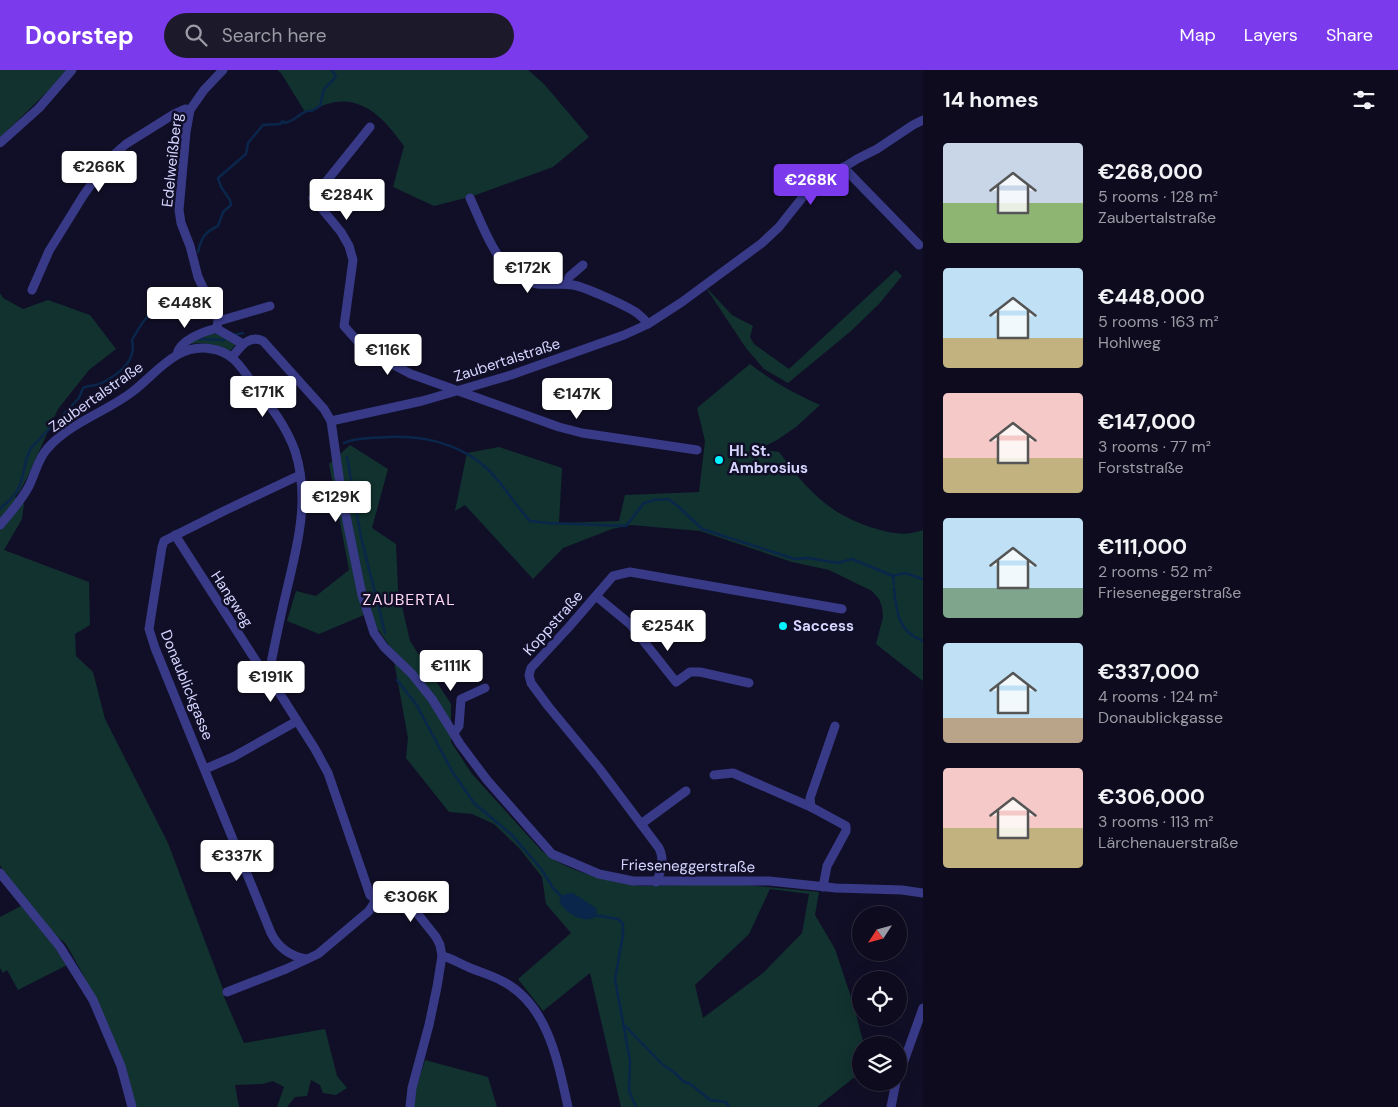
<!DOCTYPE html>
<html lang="en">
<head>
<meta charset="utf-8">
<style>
  :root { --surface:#0d0b1d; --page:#1b192a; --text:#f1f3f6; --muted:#9a9ba4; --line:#2d2b3b; --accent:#7c3aed }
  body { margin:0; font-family:"DM Sans",sans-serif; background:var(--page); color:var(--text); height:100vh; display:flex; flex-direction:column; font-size:19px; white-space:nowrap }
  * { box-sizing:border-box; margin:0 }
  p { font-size:16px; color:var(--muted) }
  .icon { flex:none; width:28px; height:28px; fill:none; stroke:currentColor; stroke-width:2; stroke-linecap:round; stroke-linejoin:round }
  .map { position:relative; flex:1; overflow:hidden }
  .panel { display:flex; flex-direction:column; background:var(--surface); width:475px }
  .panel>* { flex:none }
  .needle { width:32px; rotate:234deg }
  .buttons { position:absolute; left:852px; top:836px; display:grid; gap:10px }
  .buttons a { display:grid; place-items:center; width:55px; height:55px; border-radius:50%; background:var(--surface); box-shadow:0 5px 20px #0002,0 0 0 1px var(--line); font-size:25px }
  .price { position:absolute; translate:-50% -42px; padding:0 11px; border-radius:5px; background:#fff; color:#222; font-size:16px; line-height:32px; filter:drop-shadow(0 1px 2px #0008) }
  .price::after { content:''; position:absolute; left:50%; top:30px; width:15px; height:11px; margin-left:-8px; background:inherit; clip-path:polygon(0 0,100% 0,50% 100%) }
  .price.on { background:var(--accent); color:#fff }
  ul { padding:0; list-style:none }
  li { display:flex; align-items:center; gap:15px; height:125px; padding:0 20px }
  li span { display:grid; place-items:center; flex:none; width:140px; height:100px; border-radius:5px; color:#555 }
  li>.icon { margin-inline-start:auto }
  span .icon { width:60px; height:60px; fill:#fffc; stroke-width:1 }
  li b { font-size:21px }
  h2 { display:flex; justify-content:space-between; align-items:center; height:60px; padding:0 20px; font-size:21px }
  header { display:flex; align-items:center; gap:30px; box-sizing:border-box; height:70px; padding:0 25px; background:var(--accent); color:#fff }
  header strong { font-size:24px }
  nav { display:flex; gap:28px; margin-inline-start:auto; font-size:18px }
  .search { width:350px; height:45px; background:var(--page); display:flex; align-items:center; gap:12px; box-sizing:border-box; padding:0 18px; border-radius:28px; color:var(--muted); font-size:19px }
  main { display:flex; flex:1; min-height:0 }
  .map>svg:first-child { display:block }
  .green { fill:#11322f; fill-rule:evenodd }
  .water { fill:#0a264b }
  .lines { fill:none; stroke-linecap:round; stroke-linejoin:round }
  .stream { stroke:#0a264b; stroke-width:2.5 }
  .minor { stroke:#383a88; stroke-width:9 }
  .poi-dot { fill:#01f4ff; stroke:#110f27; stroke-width:2 }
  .labels { text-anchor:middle; stroke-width:5; stroke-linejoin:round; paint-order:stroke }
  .street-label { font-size:15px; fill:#d7d5ff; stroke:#110f27 }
  .poi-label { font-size:15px; font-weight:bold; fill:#d7d5ff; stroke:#110f27; text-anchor:start }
  .neighbourhood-label { font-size:16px; letter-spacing:1px; fill:#ffd7f3; stroke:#110f27 }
</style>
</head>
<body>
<header>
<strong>Doorstep</strong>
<div class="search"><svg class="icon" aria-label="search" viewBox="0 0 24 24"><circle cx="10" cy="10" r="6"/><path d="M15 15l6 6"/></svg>Search here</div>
<nav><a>Map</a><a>Layers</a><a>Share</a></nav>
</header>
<main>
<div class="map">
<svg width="923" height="1037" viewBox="0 0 923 1037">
  <rect width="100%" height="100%" fill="#110f27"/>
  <!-- green -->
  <g class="green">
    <polygon points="0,0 67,0 56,13 0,68"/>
    <path d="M277,0H528L544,14L589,67L553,97L473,126L434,136L393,117L404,76C388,54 367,27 335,32C325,34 314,39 305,42L281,3Z"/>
    <polygon points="896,200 902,206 879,234 851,261 788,313 764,299 746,278 704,215 732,245 753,256 750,267 754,274 789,299"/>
    <polygon points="0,223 3,228 23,239 48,230 90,245 116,279 89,300 58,339 29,404 20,421 15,427 24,434 22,449 4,480 89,512 90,555 75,564 76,586 93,602 105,649 168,773 223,919 224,927 244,973 325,959 337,1006 347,1018 336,1025 323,1023 320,1015 311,1010 307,1026 295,1027 287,1037 277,1037 284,1017 273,1011 263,1014 235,1015 239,1037 134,1037 93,923 70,881 65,873 54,864 5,804 0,795"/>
    <path d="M209,264H217L238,272L230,281C214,274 206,272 188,274L197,268Z"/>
    <path d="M750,294C772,311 794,324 820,335L796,357L777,370L759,379L779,382C808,421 829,445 877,459C893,464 907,466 923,460V611L876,574L883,547L882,537L879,529L872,521L829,500L792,492L700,461L631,455L612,459L563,478L533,509L465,435L455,441L467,383L499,377L562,398L559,453L619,451L625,425L699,422L705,371L697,338Z"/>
    <path d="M350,375L388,399L372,458L396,474L398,519L410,571L451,634V672L472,704L541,780C564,801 608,811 639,816L737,814L819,822L815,845L835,879L854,936L864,975H861V1002L817,1037H621L590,903L543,941L518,909L571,863L546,834L542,807L520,779L494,754L472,744L449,742L406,688L408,668L392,580L380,562L364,545L319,564L287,551L296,521L316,526L349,500L329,394ZM770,819L809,824L802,863L763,903L703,948L695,915L749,864Z"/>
    <polygon points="21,836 69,894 18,920 7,900 3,903 0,898 0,847"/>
    <polygon points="425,990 488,1007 497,1037 414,1037 414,1025"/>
  </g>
  <!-- water -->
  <path class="water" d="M573,823L596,838L597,846C596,847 590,849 589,849C578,851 563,840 559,831L565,824Z"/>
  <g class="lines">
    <!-- stream -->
    <g class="stream">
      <path d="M198,182C201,168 205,162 218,156L223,142L231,135L230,130L221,117L218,108L246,84L248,73L263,55L280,54L283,51L284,53C297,51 302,39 312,41L320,36L324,19L336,7L332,0"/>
      <polyline points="234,265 243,263"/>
      <polyline points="200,269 224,270"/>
      <path d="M344,373C357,367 375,368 389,367C429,365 470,377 496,408C508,422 517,437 530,451L548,453L626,456L644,433L654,430L668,429L679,437L702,459L795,489L808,488L838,493L852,489L893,506L905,503L923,509"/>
      <polyline points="347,387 361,467 385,563"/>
      <path d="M0,439C6,433 13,428 17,421C25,408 23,392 31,378L79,328L83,318C89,315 97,316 102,313C119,304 137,291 132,270C151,236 150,242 187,241L196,233L199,223"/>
      <polyline points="893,506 894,514"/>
      <path d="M894,518C896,541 898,562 923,571"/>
      <polyline points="397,610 416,634 452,701 474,733 512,765 542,800 553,818 563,828"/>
      <polyline points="594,845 618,849 623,854 623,865 615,909 630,991 629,1021 636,1037"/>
      <polyline points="625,956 663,995 674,1002 683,1011 692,1015 710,1030 726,1032 729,1037"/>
    </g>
    <!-- minor -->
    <g class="minor">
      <polyline points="370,57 313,128 341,162 349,176 353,190 344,256 361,275 390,293 411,304 559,357 582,363 697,380"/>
      <polyline points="0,73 39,38 72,0"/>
      <polyline points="843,97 919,175"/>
      <path d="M470,128C482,154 493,188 517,206C534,219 555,212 573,215C585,217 627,236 637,243C641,246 645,250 648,254"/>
      <polyline points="567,214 569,207 583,195"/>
      <polyline points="32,220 49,181 83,126 109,89 126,74 174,44 185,39 190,40"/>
      <polyline points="219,251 270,236"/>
      <polyline points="217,259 218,249 198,207 190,176 181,153 179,140 186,62 190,40 204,20 223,0"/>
      <path d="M177,284C180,270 203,262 214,259H217L243,274"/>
      <path d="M232,287C240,278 248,264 263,271L324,339L331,351L341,421L362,525L374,563L384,577L412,604L432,629L460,674L487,710L552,784L599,804L633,811H769L836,818L902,820L923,823"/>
      <polyline points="331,351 422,331 511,305 624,265 648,254 682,232 762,173 779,157 806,123 822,111 857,89 877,79 913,55 923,50"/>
      <path d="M300,405L226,440L164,471L162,477L149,559L155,578L271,863C278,877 290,886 306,889"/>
      <path d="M0,455C10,443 22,430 29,416C35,404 38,389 47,379C69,353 106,342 132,322C156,304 177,272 212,279C219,280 226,283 232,288C240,294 245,303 251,311C268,333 286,355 295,381C310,427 298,474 287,519C281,544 276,568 271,593L270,605L275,616L315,679L328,703L370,825L376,830L417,843L436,867L440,875L442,886L437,917L429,955L412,1018L410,1037"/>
      <polyline points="175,465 258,594 263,600 270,605"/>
      <polyline points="596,526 630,554 676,612 690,602 700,602 749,613"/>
      <polyline points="454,663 459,656 461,629 485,618"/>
      <polyline points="205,699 233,687 297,651"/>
      <polyline points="714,705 733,703 811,737 846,756 846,761 827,796 823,817"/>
      <polyline points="811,737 810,728 835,656"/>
      <polyline points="641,754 686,721"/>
      <polyline points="0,803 60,877 93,930 121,996 132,1037"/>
      <path d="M656,812C662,801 665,790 659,778L599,698L548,636L531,613L529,605L531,598L568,558L613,506L630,502L842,539"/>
      <path d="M442,886C450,887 464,896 473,899C483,903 493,906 502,911C548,934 558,992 568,1037"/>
      <polyline points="227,922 286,899 318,884 369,841 376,830"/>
      <polyline points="899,1005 923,938"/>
      <polyline points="891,1037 896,1012"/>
    </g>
  </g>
  <!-- markers -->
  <g class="poi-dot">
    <circle cx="719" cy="390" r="5"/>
    <circle cx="783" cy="556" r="5"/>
  </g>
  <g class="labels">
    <!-- street labels -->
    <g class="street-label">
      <text transform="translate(172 90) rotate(-84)" y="5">Edelweißberg</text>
      <text transform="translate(507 290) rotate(-18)" y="5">Zaubertalstraße</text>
      <text transform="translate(96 327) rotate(-35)" y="5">Zaubertalstraße</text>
      <text transform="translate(232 529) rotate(57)" y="5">Hangweg</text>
      <text transform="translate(553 553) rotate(-48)" y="5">Koppstraße</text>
      <text transform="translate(187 615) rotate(68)" y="5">Donaublickgasse</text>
      <text transform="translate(688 796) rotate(1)" y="5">Frieseneggerstraße</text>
    </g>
    <!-- poi labels -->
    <g class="poi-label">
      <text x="729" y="386">Hl. St.<tspan x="729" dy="17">Ambrosius</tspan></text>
      <text x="793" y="561">Saccess</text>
    </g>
    <!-- neighbourhood labels -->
    <g class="neighbourhood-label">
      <text x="409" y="535">ZAUBERTAL</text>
    </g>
  </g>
</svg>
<div class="buttons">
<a><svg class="needle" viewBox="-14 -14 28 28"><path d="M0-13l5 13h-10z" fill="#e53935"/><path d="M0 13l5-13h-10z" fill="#9a9ba4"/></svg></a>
<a><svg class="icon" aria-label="locate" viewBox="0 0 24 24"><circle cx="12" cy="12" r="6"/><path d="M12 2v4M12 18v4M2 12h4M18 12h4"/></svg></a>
<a><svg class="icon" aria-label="layers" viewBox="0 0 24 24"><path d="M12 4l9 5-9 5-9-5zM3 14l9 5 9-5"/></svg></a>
</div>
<b class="price" style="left:99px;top:123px">€266K</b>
<b class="price on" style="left:811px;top:136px">€268K</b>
<b class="price" style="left:347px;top:151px">€284K</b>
<b class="price" style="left:528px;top:224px">€172K</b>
<b class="price" style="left:185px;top:259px">€448K</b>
<b class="price" style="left:388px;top:306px">€116K</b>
<b class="price" style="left:263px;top:348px">€171K</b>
<b class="price" style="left:577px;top:350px">€147K</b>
<b class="price" style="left:336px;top:453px">€129K</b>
<b class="price" style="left:668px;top:582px">€254K</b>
<b class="price" style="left:451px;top:622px">€111K</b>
<b class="price" style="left:271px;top:633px">€191K</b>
<b class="price" style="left:237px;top:812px">€337K</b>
<b class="price" style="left:411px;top:853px">€306K</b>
</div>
<section class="panel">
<h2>14 homes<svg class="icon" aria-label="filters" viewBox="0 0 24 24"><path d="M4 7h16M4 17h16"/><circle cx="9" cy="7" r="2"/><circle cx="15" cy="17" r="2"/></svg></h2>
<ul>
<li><span style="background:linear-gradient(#c9d6e8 60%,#8fb573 0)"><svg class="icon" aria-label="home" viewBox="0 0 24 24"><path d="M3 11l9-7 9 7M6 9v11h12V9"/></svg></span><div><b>€268,000</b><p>5 rooms · 128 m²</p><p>Zaubertalstraße</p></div></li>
<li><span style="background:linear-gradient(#bfe0f5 70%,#c2b280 0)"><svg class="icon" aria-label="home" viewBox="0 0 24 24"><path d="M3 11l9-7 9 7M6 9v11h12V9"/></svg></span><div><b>€448,000</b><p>5 rooms · 163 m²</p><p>Hohlweg</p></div></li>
<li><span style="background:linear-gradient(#f6c9c9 65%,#c2b280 0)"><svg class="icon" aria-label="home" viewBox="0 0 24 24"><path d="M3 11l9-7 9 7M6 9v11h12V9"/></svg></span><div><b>€147,000</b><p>3 rooms · 77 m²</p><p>Forststraße</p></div></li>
<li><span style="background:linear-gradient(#bfe0f5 70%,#7fa58c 0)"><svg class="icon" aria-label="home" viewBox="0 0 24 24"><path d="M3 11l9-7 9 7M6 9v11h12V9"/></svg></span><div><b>€111,000</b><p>2 rooms · 52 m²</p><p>Frieseneggerstraße</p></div></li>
<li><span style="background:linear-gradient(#bfe0f5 75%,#b9a48a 0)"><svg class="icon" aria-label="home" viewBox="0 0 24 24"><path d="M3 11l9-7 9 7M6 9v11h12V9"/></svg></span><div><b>€337,000</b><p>4 rooms · 124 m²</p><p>Donaublickgasse</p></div></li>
<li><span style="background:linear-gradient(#f6c9c9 60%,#c2b280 0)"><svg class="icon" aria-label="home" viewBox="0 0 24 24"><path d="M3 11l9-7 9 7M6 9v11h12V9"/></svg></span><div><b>€306,000</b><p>3 rooms · 113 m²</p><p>Lärchenauerstraße</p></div></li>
</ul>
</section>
</main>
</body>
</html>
